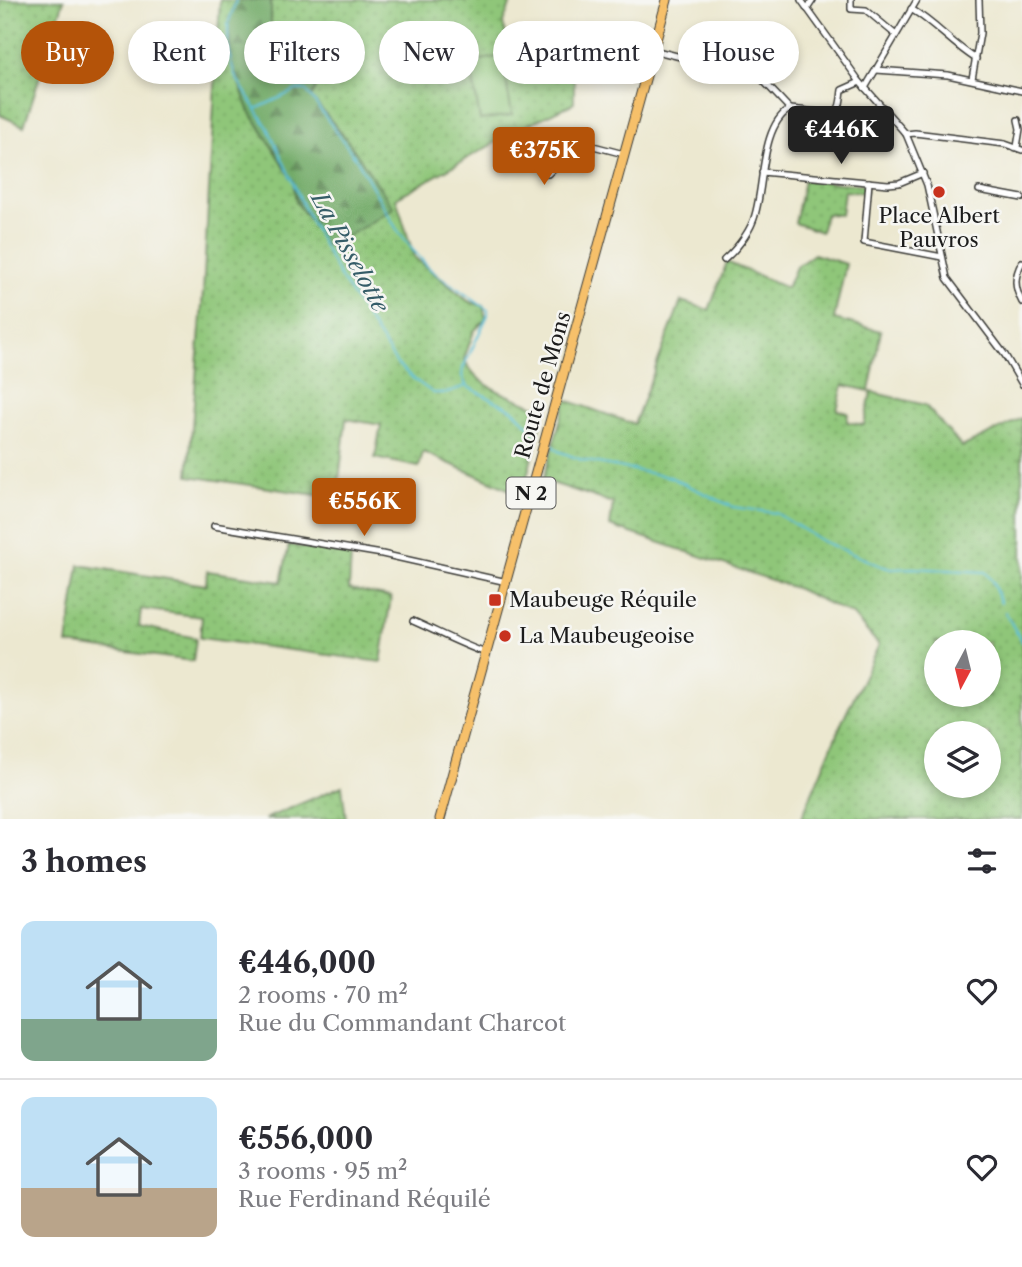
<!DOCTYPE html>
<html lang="en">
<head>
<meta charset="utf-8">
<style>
  :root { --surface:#fff; --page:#f2f2f3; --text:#2b2b33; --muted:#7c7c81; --line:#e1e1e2; --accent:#b45309 }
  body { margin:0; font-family:"Libre Caslon Text",serif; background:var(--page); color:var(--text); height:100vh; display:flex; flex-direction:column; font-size:26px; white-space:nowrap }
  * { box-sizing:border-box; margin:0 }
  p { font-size:23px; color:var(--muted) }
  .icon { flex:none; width:38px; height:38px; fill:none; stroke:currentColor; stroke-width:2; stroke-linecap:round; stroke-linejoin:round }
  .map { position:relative; height:819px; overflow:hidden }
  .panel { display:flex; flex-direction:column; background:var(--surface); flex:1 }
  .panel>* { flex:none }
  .guide { position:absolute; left:21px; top:21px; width:980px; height:63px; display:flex; gap:14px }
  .needle { width:46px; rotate:187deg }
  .fabs { position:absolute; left:924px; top:630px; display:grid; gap:14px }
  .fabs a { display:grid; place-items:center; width:77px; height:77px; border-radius:50%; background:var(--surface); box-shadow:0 4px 10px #0003; font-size:35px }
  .price { position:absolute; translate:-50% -60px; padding:0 16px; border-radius:7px; background:var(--accent); color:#fff; font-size:23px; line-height:46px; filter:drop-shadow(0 2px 4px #0008) }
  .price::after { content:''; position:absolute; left:50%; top:42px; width:21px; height:16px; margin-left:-10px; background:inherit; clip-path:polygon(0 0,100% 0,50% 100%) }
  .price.on { background:#222; color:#fff }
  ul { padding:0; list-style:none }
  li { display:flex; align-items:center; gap:21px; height:175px; padding:0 21px }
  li+li { border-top:2px solid var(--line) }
  li span { display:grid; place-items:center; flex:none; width:196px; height:140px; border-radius:14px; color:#555 }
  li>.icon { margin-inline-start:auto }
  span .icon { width:84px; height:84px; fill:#fffc; stroke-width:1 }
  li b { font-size:30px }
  h2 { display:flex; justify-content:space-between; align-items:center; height:84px; padding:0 21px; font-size:30px }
  .chip { padding:0 24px; border-radius:32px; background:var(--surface); box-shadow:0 4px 10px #0003; font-size:24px; line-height:63px }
  .chip.on { background:var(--accent); color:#fff }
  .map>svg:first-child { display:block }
  .grass { fill:url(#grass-dots); stroke:#56714a; stroke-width:2; fill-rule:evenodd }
  .forest { fill:url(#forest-firs); stroke:#486442; stroke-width:2 }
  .green { fill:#8fc679; stroke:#56714a; stroke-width:2 }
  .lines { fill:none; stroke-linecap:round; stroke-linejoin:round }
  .stream { stroke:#5abfd9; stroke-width:2 }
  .street-casing { stroke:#3b3b37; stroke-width:8 }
  .primary-casing { stroke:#3b3b37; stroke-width:11 }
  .street { stroke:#fff; stroke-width:5 }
  .primary { stroke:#f6c06b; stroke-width:9 }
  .poi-dot { fill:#c8321e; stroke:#f6f6f2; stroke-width:2.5 }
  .labels { text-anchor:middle; stroke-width:5; stroke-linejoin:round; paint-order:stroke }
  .shield { fill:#f6f6f2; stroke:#5d5d5c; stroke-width:2 }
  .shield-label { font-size:19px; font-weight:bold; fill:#1c1c1c }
  .poi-label { font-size:21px; fill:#1c1c1c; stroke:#f6f6f2; text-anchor:start }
  .street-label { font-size:21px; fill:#1c1c1c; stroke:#f6f6f2 }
  .water-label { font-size:23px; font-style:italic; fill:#355d68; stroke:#f6f6f2 }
</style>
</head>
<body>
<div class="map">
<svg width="1022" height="819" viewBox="0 0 1022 819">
  <defs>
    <pattern id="grass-dots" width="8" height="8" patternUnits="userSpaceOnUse" patternTransform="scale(1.75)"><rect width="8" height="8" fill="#8fc679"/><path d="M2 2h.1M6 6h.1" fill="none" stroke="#7baa68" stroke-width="1.8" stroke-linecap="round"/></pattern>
    <pattern id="forest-firs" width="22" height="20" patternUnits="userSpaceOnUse" patternTransform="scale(1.75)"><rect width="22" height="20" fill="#73ab69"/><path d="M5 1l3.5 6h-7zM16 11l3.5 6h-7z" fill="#5e8a56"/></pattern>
  </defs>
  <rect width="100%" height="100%" fill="#f6f6f2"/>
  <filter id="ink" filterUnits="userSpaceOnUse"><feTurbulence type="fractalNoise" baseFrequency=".0143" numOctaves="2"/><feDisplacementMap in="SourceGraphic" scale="14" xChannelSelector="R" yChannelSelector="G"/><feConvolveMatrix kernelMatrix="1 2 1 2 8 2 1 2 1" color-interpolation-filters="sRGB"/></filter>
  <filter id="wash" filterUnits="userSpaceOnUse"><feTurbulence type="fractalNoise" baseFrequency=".00686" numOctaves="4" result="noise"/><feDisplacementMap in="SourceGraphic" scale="28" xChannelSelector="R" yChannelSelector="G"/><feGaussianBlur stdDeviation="1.57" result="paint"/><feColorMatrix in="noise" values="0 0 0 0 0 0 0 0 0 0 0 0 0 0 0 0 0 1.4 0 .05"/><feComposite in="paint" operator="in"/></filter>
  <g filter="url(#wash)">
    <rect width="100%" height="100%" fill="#ece8d0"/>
    <!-- grass -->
    <g class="grass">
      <polygon points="0,0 64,0 24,126 0,115"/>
      <path d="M220,0H512L503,23L510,52L550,55L560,66L574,72V103L527,125L396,198L414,257L468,301L483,306L486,319L474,331L464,359C480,390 506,393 536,407L533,417L542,420L522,495L423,452L419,467L375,458L381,425L346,419L337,498L188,476L203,292Z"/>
      <polygon points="804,180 863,185 866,188 866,193 844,191 841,215 826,214 821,232 795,223"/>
      <path d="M814,254L846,264L834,319L881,331L869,391L843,385L837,410L848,413L847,422L864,425L871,392L925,405L962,447L1022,418V819H801L842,722L879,645L853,615L798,589L610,526L613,503L543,480L566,400L634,424L681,301L709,310L727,262L787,288L796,267ZM936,642H989V695H936ZM936,733H989V786H936Z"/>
      <polygon points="289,545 351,555 349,589 391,597 381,662 200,638 202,617 141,609 139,626 196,638 193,661 67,644 79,565 206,585 207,571 281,582"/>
      <polygon points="342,786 346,819 265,819"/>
    </g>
    <!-- forest -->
    <polygon class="forest" points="235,0 271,0 271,40 281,76 299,74 314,81 316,89 311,97 345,137 394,208 332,246 323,244 311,222 296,202 293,181 249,110 231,62 228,25"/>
    <!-- green -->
    <polygon class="green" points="502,56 512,115 480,120 470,62"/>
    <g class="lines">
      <!-- stream -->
      <g class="stream">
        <polyline points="236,0 228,24 228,50 235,76 268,128 311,222 339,275 397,364 415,380 433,393 445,393 466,386 513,410 537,434"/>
        <polyline points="256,109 296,90 306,90 357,160 396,228 412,249 431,270 488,310 488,315 463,368 462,376 466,385"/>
        <polyline points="553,446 558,451 582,460 670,477 733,507 776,513 822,541 881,566 891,569 913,568 985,572 992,581 1001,603"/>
        <polyline points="1005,612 1022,642"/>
      </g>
    </g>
  </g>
  <g filter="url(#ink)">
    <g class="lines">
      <!-- street casing -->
      <g class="street-casing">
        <g id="street">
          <polyline points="801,0 860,82 906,134 927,185 947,278 1005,355 1022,384"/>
          <polyline points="851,0 851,9 866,10 896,35"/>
          <polyline points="807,9 813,0"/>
          <path d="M911,9C935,23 952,44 976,59"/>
          <polyline points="653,50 724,68 755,72 790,109"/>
          <polyline points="876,70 948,75 1022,91"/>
          <polyline points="972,79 980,33 979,0"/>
          <polyline points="865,88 917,0"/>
          <polyline points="906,134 915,133 1005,144 1022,150"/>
          <polyline points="832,143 838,124 836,111"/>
          <polyline points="594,147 558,164 548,174 542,173 538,168 541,159 552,156 578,142 624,154"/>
          <polyline points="1017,147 1020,129 1018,120"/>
          <polyline points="762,172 888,184 899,183 923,173"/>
          <polyline points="869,182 864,242 942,257"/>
          <polyline points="979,190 1022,198"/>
          <path d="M724,260C735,251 748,234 753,221C765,193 759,126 790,109C800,109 829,116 836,111C841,108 841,96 842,90L860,82"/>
          <path d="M1022,262C1014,277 1014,287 1022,302"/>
          <polyline points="214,526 382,554 507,582"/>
          <path d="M413,621C438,632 460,644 486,653"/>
        </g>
      </g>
      <!-- primary casing -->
      <g class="primary-casing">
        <polyline id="primary" points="440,819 667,0"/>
      </g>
      <!-- street -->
      <use href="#street" class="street"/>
      <!-- primary -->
      <use href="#primary" class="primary"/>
    </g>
  </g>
  <!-- markers -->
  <g class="poi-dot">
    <circle cx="939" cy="192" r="7"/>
    <rect x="488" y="593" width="14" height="14" rx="3.5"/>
    <circle cx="505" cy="636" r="7"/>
  </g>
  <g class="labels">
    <!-- shield labels -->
    <rect class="shield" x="506.5" y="477.5" width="49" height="31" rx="5"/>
    <g class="shield-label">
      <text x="531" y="500">N 2</text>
    </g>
    <!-- poi labels -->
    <g class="poi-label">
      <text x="939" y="223" text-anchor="middle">Place Albert<tspan x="939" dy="24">Pauvros</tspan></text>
      <text x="509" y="607">Maubeuge Réquile</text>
      <text x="519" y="643">La Maubeugeoise</text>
    </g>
    <!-- street labels -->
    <g class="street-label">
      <text transform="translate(543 385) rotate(-74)" y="7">Route de Mons</text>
    </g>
    <!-- water labels -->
    <g class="water-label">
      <text transform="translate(350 252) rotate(61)" y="8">La Pisselotte</text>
    </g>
  </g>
</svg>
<div class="fabs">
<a><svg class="needle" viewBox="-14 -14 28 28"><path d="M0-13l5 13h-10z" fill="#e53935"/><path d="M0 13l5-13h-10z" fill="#7c7c81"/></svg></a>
<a><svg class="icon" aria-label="layers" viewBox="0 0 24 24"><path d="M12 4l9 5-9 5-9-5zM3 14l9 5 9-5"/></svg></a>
</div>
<b class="price on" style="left:841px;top:166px">€446K</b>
<b class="price" style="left:544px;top:187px">€375K</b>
<b class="price" style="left:364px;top:538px">€556K</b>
<div class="guide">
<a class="chip on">Buy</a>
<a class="chip">Rent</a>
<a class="chip">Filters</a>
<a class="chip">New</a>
<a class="chip">Apartment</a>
<a class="chip">House</a>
</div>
</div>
<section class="panel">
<h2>3 homes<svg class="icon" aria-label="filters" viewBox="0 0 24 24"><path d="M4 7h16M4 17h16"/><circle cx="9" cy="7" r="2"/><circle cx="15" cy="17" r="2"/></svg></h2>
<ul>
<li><span style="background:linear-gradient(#bfe0f5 70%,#7fa58c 0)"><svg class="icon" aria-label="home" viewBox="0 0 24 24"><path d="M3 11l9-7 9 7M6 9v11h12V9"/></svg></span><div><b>€446,000</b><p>2 rooms · 70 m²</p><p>Rue du Commandant Charcot</p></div><svg class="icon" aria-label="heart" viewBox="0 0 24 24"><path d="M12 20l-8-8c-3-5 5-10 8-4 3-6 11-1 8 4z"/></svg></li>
<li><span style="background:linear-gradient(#bfe0f5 65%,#b9a48a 0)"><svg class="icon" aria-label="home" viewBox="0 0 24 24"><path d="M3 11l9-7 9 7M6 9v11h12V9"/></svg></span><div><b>€556,000</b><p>3 rooms · 95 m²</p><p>Rue Ferdinand Réquilé</p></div><svg class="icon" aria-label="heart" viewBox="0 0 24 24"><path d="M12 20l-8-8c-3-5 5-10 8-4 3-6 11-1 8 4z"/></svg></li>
</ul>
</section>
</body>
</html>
